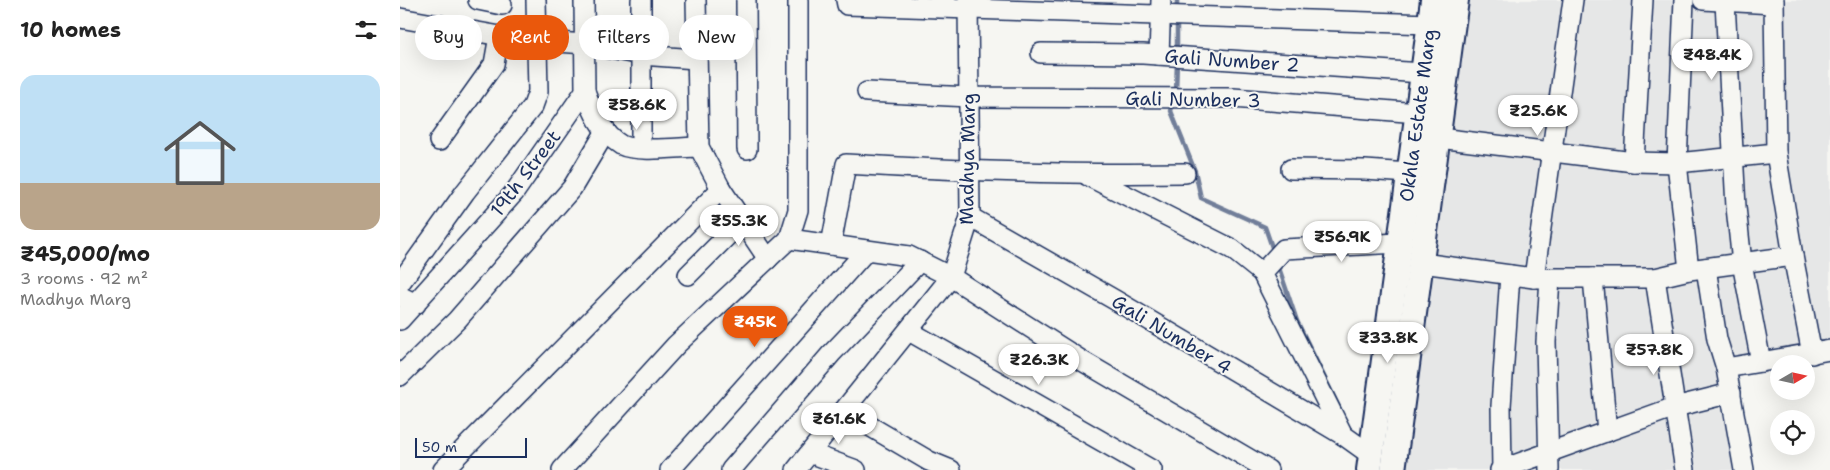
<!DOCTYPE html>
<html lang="en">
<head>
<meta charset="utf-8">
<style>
  :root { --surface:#fff; --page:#f6f6f6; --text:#222; --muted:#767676; --accent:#ea580c }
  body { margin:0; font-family:"Shantell Sans",sans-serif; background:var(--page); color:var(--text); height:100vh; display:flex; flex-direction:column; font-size:19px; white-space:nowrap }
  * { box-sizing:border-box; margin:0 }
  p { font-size:16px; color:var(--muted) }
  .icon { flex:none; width:28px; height:28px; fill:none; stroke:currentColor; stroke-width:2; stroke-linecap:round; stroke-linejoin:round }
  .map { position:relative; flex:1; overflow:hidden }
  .sheet { display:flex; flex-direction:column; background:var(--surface); width:400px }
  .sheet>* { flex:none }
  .top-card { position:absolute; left:15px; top:15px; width:475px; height:45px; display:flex; gap:10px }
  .needle { width:32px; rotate:81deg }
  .controls { position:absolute; left:1370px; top:355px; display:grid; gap:10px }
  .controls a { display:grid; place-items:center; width:45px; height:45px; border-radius:50%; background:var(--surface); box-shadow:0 5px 20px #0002; font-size:25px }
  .scale { position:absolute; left:15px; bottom:12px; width:112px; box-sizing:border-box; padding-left:5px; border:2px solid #1b2f5e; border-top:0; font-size:14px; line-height:18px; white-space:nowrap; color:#1b2f5e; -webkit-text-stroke:4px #f6f6f2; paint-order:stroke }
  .price { position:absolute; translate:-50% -42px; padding:0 11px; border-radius:18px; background:#fff; color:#222; font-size:16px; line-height:32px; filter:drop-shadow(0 1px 2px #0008) }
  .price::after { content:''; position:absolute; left:50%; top:30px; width:15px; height:11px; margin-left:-8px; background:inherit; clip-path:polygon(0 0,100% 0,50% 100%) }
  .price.selected { background:var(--accent); color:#fff }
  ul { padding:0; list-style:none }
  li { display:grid; align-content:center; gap:10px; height:265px; padding:0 20px }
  li span { display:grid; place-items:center; height:155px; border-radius:15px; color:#555 }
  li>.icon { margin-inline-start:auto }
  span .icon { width:90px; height:90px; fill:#fffc; stroke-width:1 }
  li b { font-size:21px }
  h2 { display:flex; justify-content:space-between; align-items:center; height:60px; padding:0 20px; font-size:21px }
  .pill { padding:0 18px; border-radius:22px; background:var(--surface); box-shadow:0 5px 20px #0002; font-size:18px; line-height:45px }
  .pill.selected { background:var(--accent); color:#fff }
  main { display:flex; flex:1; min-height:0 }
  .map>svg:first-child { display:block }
  .built { fill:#e6e7e7 }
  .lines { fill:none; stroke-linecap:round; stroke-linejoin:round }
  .stream { stroke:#717e99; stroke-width:4.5 }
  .minor-casing { stroke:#1b2f5e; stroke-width:22 }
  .major-casing { stroke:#1b2f5e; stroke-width:28 }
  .minor { stroke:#f6f6f2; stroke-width:19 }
  .major { stroke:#f6f6f2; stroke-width:24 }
  .labels { text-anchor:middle; stroke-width:4; stroke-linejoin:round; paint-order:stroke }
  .street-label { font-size:19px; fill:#1b2f5e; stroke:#f6f6f2 }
</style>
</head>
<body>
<main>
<section class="sheet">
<h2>10 homes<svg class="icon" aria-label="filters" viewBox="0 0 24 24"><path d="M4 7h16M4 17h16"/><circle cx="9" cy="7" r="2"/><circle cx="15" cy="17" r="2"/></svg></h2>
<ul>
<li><span style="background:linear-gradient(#bfe0f5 70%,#b9a48a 0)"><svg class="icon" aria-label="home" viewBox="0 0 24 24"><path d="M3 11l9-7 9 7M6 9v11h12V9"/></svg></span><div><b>₹45,000/mo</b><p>3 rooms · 92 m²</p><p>Madhya Marg</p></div></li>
</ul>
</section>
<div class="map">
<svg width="1430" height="470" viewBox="0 0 1430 470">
  <rect width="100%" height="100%" fill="#f6f6f2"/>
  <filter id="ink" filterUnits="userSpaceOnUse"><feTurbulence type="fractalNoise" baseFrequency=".02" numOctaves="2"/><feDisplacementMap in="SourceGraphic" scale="10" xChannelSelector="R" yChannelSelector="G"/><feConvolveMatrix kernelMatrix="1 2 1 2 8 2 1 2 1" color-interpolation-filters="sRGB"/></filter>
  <g filter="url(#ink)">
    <!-- built -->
    <polygon class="built" points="1070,0 1430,0 1430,341 1325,364 1345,470 1006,470"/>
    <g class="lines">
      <!-- stream -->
      <g class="stream">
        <polyline points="777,0 777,11"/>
        <polyline points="777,21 777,51"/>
        <polyline points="776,93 777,61"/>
        <polyline points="773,103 771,111 795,171 801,198 865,227 874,253"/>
        <polyline points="878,265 897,321 940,409"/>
      </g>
      <!-- minor casing -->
      <g class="minor-casing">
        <g id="minor">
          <polyline points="78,0 102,5"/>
          <polyline points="241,0 241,148"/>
          <polyline points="296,0 299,147 321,189 368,259"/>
          <polyline points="346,0 347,149"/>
          <polyline points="446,0 447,5 1030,24"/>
          <polyline points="1284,0 1277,163 1289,270"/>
          <polyline points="1303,0 1373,4"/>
          <polyline points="1325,2 1336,207 1342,263 1361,362"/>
          <polyline points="0,18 117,39 185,44 241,55 296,59"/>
          <polyline points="641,53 743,54 1022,73"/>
          <polyline points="759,55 761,0"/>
          <path d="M185,91C192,110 202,134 221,145C237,153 281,147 299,147"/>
          <polyline points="467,92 569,97 833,98 1018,113"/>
          <polyline points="1039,138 1234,162 1277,163 1376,153"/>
          <polyline points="39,141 94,64 99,36"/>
          <polyline points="1234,162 1243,0"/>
          <polyline points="891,169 965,170 1009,173"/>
          <polyline points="688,176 832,249 862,273 943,435"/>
          <polyline points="570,217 715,300 943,435 971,455"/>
          <polyline points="389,239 509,256 551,277 684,362 868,470"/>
          <path d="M431,245L446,164C559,171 672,175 785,173"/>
          <polyline points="1393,256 1412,354"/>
          <polyline points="1022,263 1134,278 1255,278 1289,270 1393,256 1376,153 1374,0"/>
          <polyline points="1306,268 1317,339 1326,368"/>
          <polyline points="862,273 884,249 999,243"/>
          <polyline points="288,275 331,232 339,216"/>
          <polyline points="1134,278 1173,0"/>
          <polyline points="1193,278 1207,432"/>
          <polyline points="1255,278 1285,470"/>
          <polyline points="0,283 65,192 133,106 138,92 136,0"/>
          <polyline points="0,296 16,304"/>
          <polyline points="0,320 114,193 185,91 184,0"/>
          <polyline points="509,331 752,470"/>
          <polyline points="0,376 57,320 172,188 206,131"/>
          <polyline points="444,411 529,461 551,470"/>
          <polyline points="410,453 456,470"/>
          <polyline points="43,470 321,189"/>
          <polyline points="162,470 276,345 389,239 398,210 398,0"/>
          <polyline points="270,470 467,250"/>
          <polyline points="331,470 431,354 520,261"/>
          <polyline points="396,470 551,277 570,217 568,0"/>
          <polyline points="1100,470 1275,407 1331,393"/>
          <polyline points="1102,470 1101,406 1110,275"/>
          <polyline points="1149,470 1146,342 1150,278"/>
          <polyline points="1344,470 1326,368 1430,350"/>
        </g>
      </g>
      <!-- major casing -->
      <g class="major-casing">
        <g id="major">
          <path id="s1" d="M969,470L1033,0"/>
          <polyline points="993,470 1056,0"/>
        </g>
      </g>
      <!-- minor -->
      <use href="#minor" class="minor"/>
      <!-- major -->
      <use href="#major" class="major"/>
    </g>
  </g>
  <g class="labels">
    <!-- street labels -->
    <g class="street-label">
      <text transform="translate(832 60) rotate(4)" y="7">Gali Number 2</text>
      <text transform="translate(793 99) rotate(1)" y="7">Gali Number 3</text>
      <text dy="7" stroke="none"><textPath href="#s1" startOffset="358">Okhla Estate Marg</textPath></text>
      <text transform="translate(567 159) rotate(-89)" y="7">Madhya Marg</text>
      <text transform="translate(125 173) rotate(-53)" y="7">19th Street</text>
      <text transform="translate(772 334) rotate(31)" y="7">Gali Number 4</text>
    </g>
  </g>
</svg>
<div class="controls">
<a><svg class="needle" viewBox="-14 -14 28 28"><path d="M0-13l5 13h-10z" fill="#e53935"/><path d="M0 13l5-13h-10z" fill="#767676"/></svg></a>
<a><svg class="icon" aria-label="locate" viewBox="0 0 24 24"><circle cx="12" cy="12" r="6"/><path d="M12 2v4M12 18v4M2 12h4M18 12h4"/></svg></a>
</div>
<div class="scale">50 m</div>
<b class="price" style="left:1312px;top:81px">₹48.4K</b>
<b class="price" style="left:237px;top:131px">₹58.6K</b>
<b class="price" style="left:1138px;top:137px">₹25.6K</b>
<b class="price" style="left:339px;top:247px">₹55.3K</b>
<b class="price" style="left:942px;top:263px">₹56.9K</b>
<b class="price selected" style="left:355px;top:348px">₹45K</b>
<b class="price" style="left:988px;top:364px">₹33.8K</b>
<b class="price" style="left:1254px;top:376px">₹57.8K</b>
<b class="price" style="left:639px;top:386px">₹26.3K</b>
<b class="price" style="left:439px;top:445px">₹61.6K</b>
<div class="top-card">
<a class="pill">Buy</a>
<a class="pill selected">Rent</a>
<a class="pill">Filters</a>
<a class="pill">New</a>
</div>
</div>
</main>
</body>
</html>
